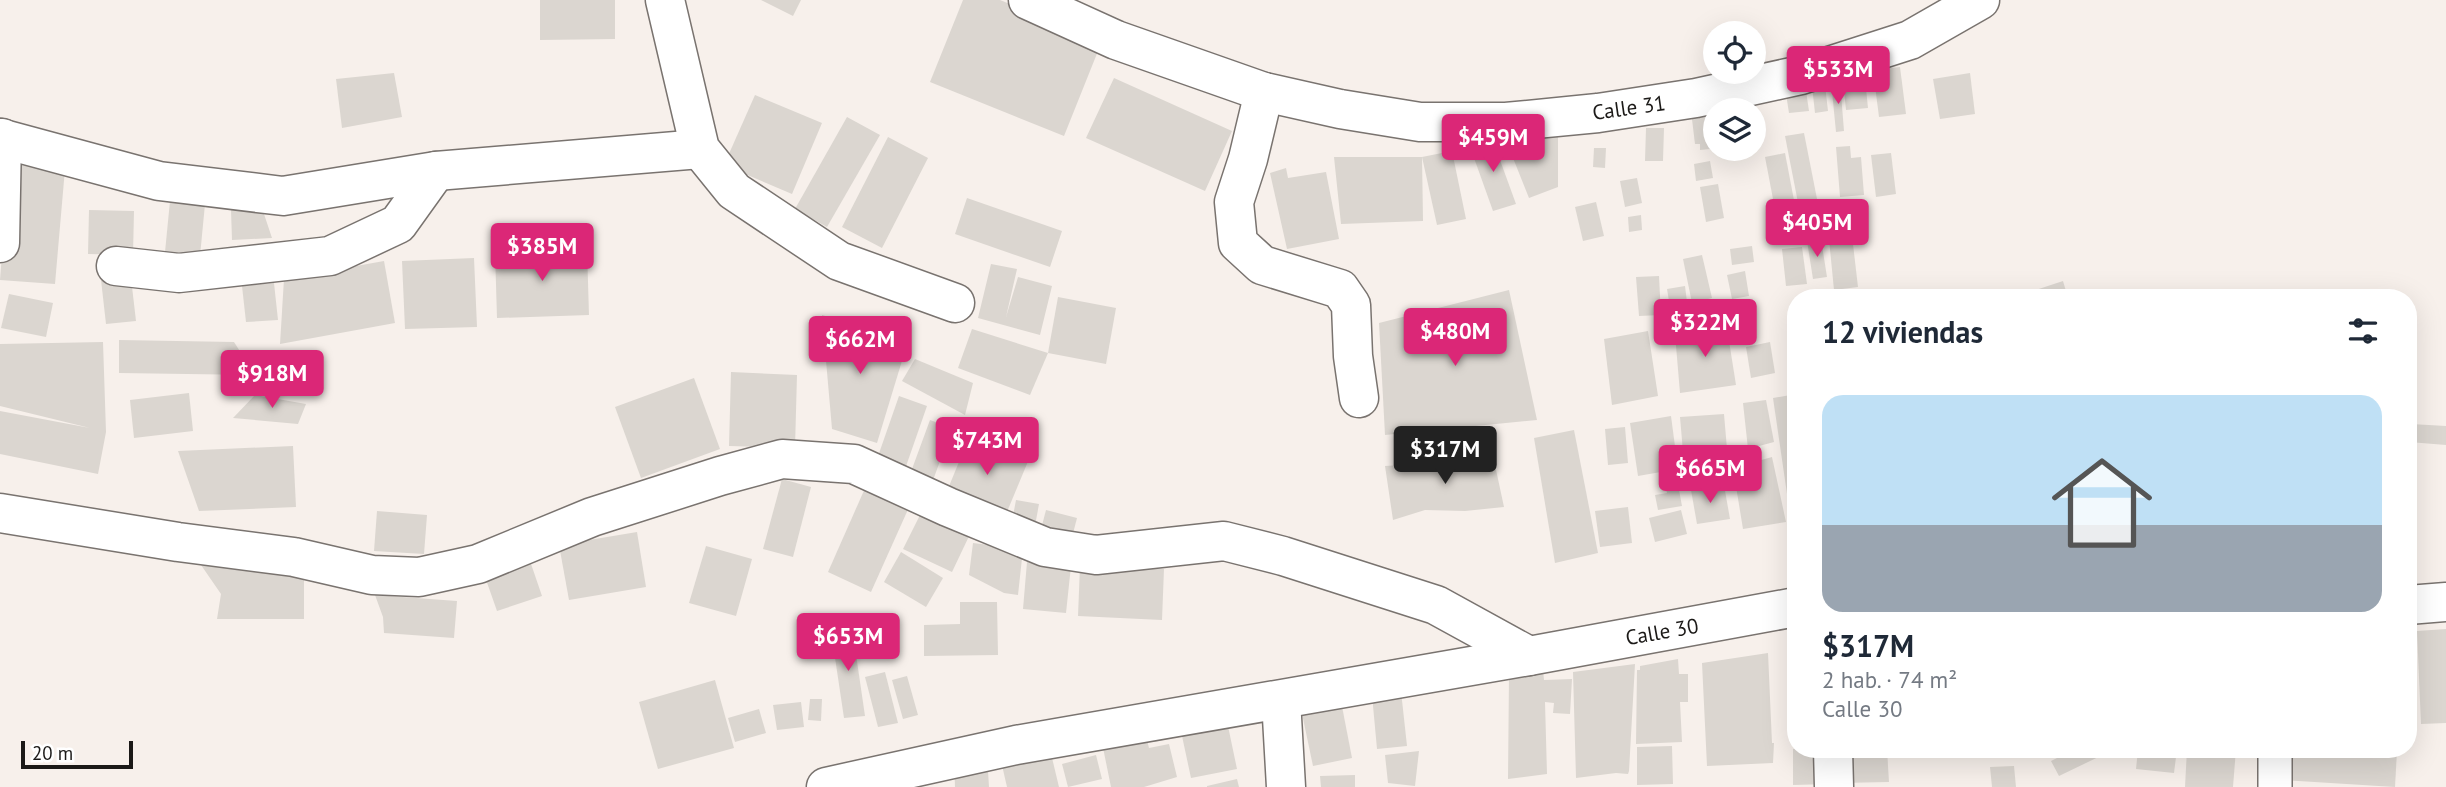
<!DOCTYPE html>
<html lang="es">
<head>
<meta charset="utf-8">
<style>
  :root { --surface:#fff; --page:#f2f2f3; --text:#1f2937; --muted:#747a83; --line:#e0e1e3; --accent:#db2777 }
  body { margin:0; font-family:"PT Sans",sans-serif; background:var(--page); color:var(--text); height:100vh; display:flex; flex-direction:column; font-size:26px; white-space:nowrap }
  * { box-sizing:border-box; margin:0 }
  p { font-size:23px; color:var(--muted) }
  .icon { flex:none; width:38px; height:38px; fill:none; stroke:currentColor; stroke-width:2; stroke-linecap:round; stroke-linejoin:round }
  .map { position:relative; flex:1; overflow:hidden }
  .drawer { position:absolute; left:1787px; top:289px; width:630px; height:469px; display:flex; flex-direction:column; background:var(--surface); border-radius:28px; box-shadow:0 7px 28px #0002 }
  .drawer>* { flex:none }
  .buttons { position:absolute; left:1703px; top:21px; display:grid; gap:14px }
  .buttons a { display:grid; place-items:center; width:63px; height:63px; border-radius:50%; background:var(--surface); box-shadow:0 7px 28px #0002; font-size:35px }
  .scale { position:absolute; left:21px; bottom:18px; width:112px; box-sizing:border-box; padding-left:7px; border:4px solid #1b1917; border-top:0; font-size:19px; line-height:24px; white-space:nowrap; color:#1b1917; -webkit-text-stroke:5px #fff; paint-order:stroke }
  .price { position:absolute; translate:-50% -60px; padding:0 16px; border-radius:7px; background:var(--accent); color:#fff; font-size:23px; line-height:46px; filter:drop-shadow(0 2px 4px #0008) }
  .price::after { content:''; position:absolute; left:50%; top:42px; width:21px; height:16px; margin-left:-10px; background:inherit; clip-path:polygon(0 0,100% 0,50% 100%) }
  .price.on { background:#222; color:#fff }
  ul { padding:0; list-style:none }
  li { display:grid; align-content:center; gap:14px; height:371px; padding:0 35px }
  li+li { border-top:2px solid var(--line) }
  li span { display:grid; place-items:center; height:217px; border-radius:21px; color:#555 }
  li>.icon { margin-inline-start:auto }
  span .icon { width:126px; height:126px; fill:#fffc; stroke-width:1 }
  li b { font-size:30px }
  h2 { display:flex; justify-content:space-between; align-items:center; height:84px; padding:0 35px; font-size:30px }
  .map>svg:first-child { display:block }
  .building { fill:#dbd6d0 }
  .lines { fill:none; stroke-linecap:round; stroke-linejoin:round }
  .pedestrian-casing { stroke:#79736f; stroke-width:36 }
  .minor-casing { stroke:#79736f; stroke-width:41 }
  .pedestrian { stroke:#fff; stroke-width:33 }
  .minor { stroke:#fff; stroke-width:38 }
  .labels { text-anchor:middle; stroke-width:5; stroke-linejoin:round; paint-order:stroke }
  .street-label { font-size:21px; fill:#1b1917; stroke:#fff }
</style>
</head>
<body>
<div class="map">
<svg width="2446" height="787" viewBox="0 0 2446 787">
  <rect width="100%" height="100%" fill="#f7f0eb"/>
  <!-- building -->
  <g class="building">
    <polygon points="540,0 615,0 615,39 540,40"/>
    <polygon points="761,0 801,0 793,16"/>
    <polygon points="963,0 1000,0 1102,41 1064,136 930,82"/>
    <polygon points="1900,67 1906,114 1879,117 1873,70"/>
    <polygon points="1864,69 1868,108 1846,110 1842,71"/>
    <polygon points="394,73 402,117 342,128 336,79"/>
    <polygon points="1970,73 1975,114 1940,119 1933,79"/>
    <polygon points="1114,78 1232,131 1205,191 1086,138"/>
    <polygon points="1831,81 1840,81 1844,131 1836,132"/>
    <polygon points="1825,85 1828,111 1815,113 1812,86"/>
    <polygon points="1806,91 1809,111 1789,113 1786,94"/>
    <polygon points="755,95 822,123 792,194 724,165"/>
    <polygon points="1714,109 1715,142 1710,143 1710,149 1700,150 1700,144 1695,144 1691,111"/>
    <polygon points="847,117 880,135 827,227 795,209"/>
    <polygon points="1558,124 1558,187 1529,198 1503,133"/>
    <polygon points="1646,128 1664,128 1663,161 1645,161"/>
    <polygon points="1804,133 1819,209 1800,213 1785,136"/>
    <polygon points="888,137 928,158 882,248 842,227"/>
    <polygon points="1492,138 1516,204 1493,211 1469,144"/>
    <polygon points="1850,146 1851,158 1861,157 1864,195 1840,197 1836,147"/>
    <polygon points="1594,148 1606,148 1605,168 1593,167"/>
    <polygon points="1452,151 1466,219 1437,225 1422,157"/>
    <polygon points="1785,153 1797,216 1777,220 1765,157"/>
    <polygon points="1891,153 1896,194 1876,197 1871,155"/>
    <polygon points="1334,157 1422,157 1423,221 1341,224"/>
    <polygon points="1710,161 1713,178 1696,181 1694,164"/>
    <polygon points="9,164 65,169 55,284 0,280"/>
    <polygon points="1286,168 1288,178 1326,172 1339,239 1287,249 1270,173"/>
    <polygon points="1637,178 1642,203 1625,207 1620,181"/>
    <polygon points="1718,184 1724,218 1706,222 1700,187"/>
    <polygon points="967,198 1062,231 1050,267 955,234"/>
    <polygon points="170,201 205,204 200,256 165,252"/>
    <polygon points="1596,202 1604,236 1583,241 1575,207"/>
    <polygon points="262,208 272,238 232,240 231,210"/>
    <polygon points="89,210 134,211 133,255 88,254"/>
    <polygon points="1641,215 1642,230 1629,232 1628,217"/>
    <polygon points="1851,227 1858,287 1834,290 1828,229"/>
    <polygon points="1821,239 1827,277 1813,279 1807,241"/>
    <polygon points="1752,246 1754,262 1732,265 1730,249"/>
    <polygon points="1802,247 1807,284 1786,286 1782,249"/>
    <polygon points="587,248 589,315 497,318 495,251"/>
    <polygon points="1702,255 1712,298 1692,303 1683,259"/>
    <polygon points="474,258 477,327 405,329 402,261"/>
    <polygon points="384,261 395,323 280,344 284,279"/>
    <polygon points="991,264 1017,269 1006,317 1018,277 1052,286 1040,335 978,318"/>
    <polygon points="100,271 131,278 136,321 106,324"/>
    <polygon points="1745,271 1749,296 1732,299 1727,275"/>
    <polygon points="1659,276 1661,315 1639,316 1636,277"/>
    <polygon points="2063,281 2068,298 2022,298 2021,295"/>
    <polygon points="274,283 278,320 246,322 242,286"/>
    <polygon points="1685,286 1688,310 1671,313 1667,289"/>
    <polygon points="1509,290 1537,420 1385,435 1379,323"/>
    <polygon points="2018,290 2019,298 1986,298 1986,296"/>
    <polygon points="9,294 53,303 46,337 1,328"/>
    <polygon points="1058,297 1116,308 1106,364 1048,353"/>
    <polygon points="822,315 908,341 877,443 832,429"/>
    <polygon points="1726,322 1736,385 1680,393 1675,334"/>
    <polygon points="972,329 1048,353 1030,395 958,368"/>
    <polygon points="1648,331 1658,396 1612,405 1604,339"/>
    <polygon points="119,340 234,342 255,375 119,373"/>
    <polygon points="103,342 106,432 98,474 0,454 0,411 90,428 0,406 0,344"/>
    <polygon points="1770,342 1775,373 1751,378 1746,347"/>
    <polygon points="915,359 973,383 965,415 902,381"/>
    <polygon points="731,372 797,375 795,448 729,446"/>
    <polygon points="694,378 720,449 641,478 615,407"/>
    <polygon points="189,393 193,431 134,438 130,400"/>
    <polygon points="1796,394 1796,520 1791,521 1773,398"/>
    <polygon points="255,395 306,404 298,424 233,418"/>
    <polygon points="899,396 927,406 904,472 876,462"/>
    <polygon points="1766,400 1774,442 1748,449 1743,403"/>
    <polygon points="1724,414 1727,449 1683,452 1680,417"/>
    <polygon points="1671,416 1678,469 1638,476 1630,423"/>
    <polygon points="930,420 952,428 932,483 904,472 912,469"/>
    <polygon points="2411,424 2446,426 2446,445 2409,442"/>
    <polygon points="1625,427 1628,463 1608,465 1605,429"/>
    <polygon points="1574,430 1598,553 1555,563 1534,438"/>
    <polygon points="970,435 1029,459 1004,519 945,496"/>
    <polygon points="293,446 296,507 199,511 178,451"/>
    <polygon points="1492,451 1504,507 1465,511 1425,510 1393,520 1385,466 1448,462"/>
    <polygon points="1772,457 1786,522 1743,529 1733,468"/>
    <polygon points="1676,474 1682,506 1658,510 1655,495 1667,493 1663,476"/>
    <polygon points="782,479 811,487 793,557 763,549"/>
    <polygon points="1724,485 1730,519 1697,524 1691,490"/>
    <polygon points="866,486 910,505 871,592 828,572"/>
    <polygon points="1016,500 1039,504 1035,526 1012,521"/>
    <polygon points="1628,507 1632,543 1600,547 1595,511"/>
    <polygon points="923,509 971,532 952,572 903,549"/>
    <polygon points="1046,510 1077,518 1070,545 1039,537"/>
    <polygon points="1681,510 1687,534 1655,542 1649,518"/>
    <polygon points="377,511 427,515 424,554 374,551"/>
    <polygon points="637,532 646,587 569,600 559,545"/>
    <polygon points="973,543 1023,549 1018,595 1004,593 969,575"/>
    <polygon points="706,546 752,559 736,616 689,603"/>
    <polygon points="901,552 943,578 926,607 884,582"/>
    <polygon points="529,558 542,596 497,611 484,574"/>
    <polygon points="1027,562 1071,566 1066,613 1023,609"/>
    <polygon points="201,565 304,565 304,619 217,619 221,594"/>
    <polygon points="1080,566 1164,569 1162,620 1078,616"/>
    <polygon points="375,595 457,601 454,638 384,633 383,617"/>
    <polygon points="960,602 997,602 998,655 924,656 924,625 960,624"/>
    <polygon points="852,627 865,716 844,718 831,631"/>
    <polygon points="2446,629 2446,723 2421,724 2417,631"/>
    <polygon points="2408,636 2413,636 2417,721 2408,719"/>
    <polygon points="1768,653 1772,743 1774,743 1773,763 1707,766 1702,663"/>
    <polygon points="1678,659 1679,674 1688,674 1688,702 1680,702 1682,742 1636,744 1637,670 1640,670 1640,666"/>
    <polygon points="1635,664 1629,771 1628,774 1616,773 1576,778 1573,672"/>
    <polygon points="1543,670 1544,680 1572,679 1570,714 1553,713 1554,703 1545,702 1547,774 1508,779 1509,675"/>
    <polygon points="885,672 898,723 878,727 865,677"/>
    <polygon points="907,676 918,715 903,719 892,680"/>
    <polygon points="715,680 734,748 658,769 639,702"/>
    <polygon points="1400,682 1407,746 1377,749 1371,684"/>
    <polygon points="1340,696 1352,758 1313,766 1300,704"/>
    <polygon points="810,699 822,699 821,721 808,720"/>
    <polygon points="801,702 804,727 777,730 773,705"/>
    <polygon points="1224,707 1237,769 1191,778 1182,736 1154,742 1150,722"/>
    <polygon points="759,709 766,733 735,742 728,718"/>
    <polygon points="1142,719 1149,748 1169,744 1177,777 1144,787 1111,787 1099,728"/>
    <polygon points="1047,737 1059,787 1007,787 998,748"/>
    <polygon points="1672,746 1673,784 1637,785 1637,747"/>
    <polygon points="1793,749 1830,749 1831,784 1793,785"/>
    <polygon points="1887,749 1889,782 1839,783 1838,750"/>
    <polygon points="2067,749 2115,749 2059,776 2051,761 2069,752"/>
    <polygon points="2138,749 2177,749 2174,773 2136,769"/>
    <polygon points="2187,749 2236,749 2233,787 2185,787"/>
    <polygon points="2284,749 2397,751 2395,787 2282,780"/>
    <polygon points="1419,751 1415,786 1388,783 1385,755"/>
    <polygon points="987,755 989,787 955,787 954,756"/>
    <polygon points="1096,755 1102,779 1068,787 1062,764"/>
    <polygon points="2014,766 2016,787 1992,787 1990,767"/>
    <polygon points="1355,775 1355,787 1321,787 1320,776"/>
    <polygon points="1237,779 1239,787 1207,787 1207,786"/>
  </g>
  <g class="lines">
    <!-- pedestrian casing -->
    <g class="pedestrian-casing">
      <polyline id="pedestrian" points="2275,749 2275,787"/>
    </g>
    <!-- minor casing -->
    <g class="minor-casing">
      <g id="minor">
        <polyline points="665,0 700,149 734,191 839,261 955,303"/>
        <polyline points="1028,0 1116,40 1264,92 1340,109 1420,122 1506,122 1598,113 1696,98 1801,75 1910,40 1980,0"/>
        <polyline points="1264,92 1248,159 1234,202 1238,243 1262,265 1340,289 1351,305 1353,356 1359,398"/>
        <polyline points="0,138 159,181 283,196 436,171 700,149"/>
        <polyline points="0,243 2,138"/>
        <polyline points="116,266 179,273 330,256 398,224 436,171"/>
        <polyline points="0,513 178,542 294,557 372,575 419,577 478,564 592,517 720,476 782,459 854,464 948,507 1045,547 1096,555 1224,541 1283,556 1436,605 1529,656"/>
        <polyline points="2408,605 2446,602"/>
        <polyline points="1281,700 1286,787"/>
        <polyline points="1833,749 1834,787"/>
        <polyline points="826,787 1016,745 1529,656 1796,607"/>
      </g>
    </g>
    <!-- pedestrian -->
    <use href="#pedestrian" class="pedestrian"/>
    <!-- minor -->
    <use href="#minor" class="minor"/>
  </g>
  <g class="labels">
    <!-- street labels -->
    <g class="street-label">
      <text transform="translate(1629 108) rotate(-8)" y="7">Calle 31</text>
      <text transform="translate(1662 632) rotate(-10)" y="7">Calle 30</text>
    </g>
  </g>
</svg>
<div class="buttons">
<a><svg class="icon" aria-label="locate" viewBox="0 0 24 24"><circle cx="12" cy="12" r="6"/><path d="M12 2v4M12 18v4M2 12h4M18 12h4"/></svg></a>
<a><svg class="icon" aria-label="layers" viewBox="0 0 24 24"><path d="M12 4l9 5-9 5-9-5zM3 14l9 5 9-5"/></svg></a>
</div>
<div class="scale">20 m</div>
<b class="price" style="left:1838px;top:106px">$533M</b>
<b class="price" style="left:1493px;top:174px">$459M</b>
<b class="price" style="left:1817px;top:259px">$405M</b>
<b class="price" style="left:542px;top:283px">$385M</b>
<b class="price" style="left:1705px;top:359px">$322M</b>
<b class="price" style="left:1455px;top:368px">$480M</b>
<b class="price" style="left:860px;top:376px">$662M</b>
<b class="price" style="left:272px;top:410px">$918M</b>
<b class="price" style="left:987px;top:477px">$743M</b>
<b class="price on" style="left:1445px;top:486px">$317M</b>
<b class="price" style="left:1710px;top:505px">$665M</b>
<b class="price" style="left:848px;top:673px">$653M</b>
<section class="drawer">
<h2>12 viviendas<svg class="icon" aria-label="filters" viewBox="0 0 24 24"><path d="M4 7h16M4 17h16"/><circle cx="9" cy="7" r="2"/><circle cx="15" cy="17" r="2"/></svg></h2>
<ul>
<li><span style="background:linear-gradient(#bfe0f5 60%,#9aa5b1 0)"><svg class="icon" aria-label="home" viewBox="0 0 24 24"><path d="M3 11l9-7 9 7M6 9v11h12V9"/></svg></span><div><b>$317M</b><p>2 hab. · 74 m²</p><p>Calle 30</p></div></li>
</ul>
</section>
</div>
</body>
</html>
